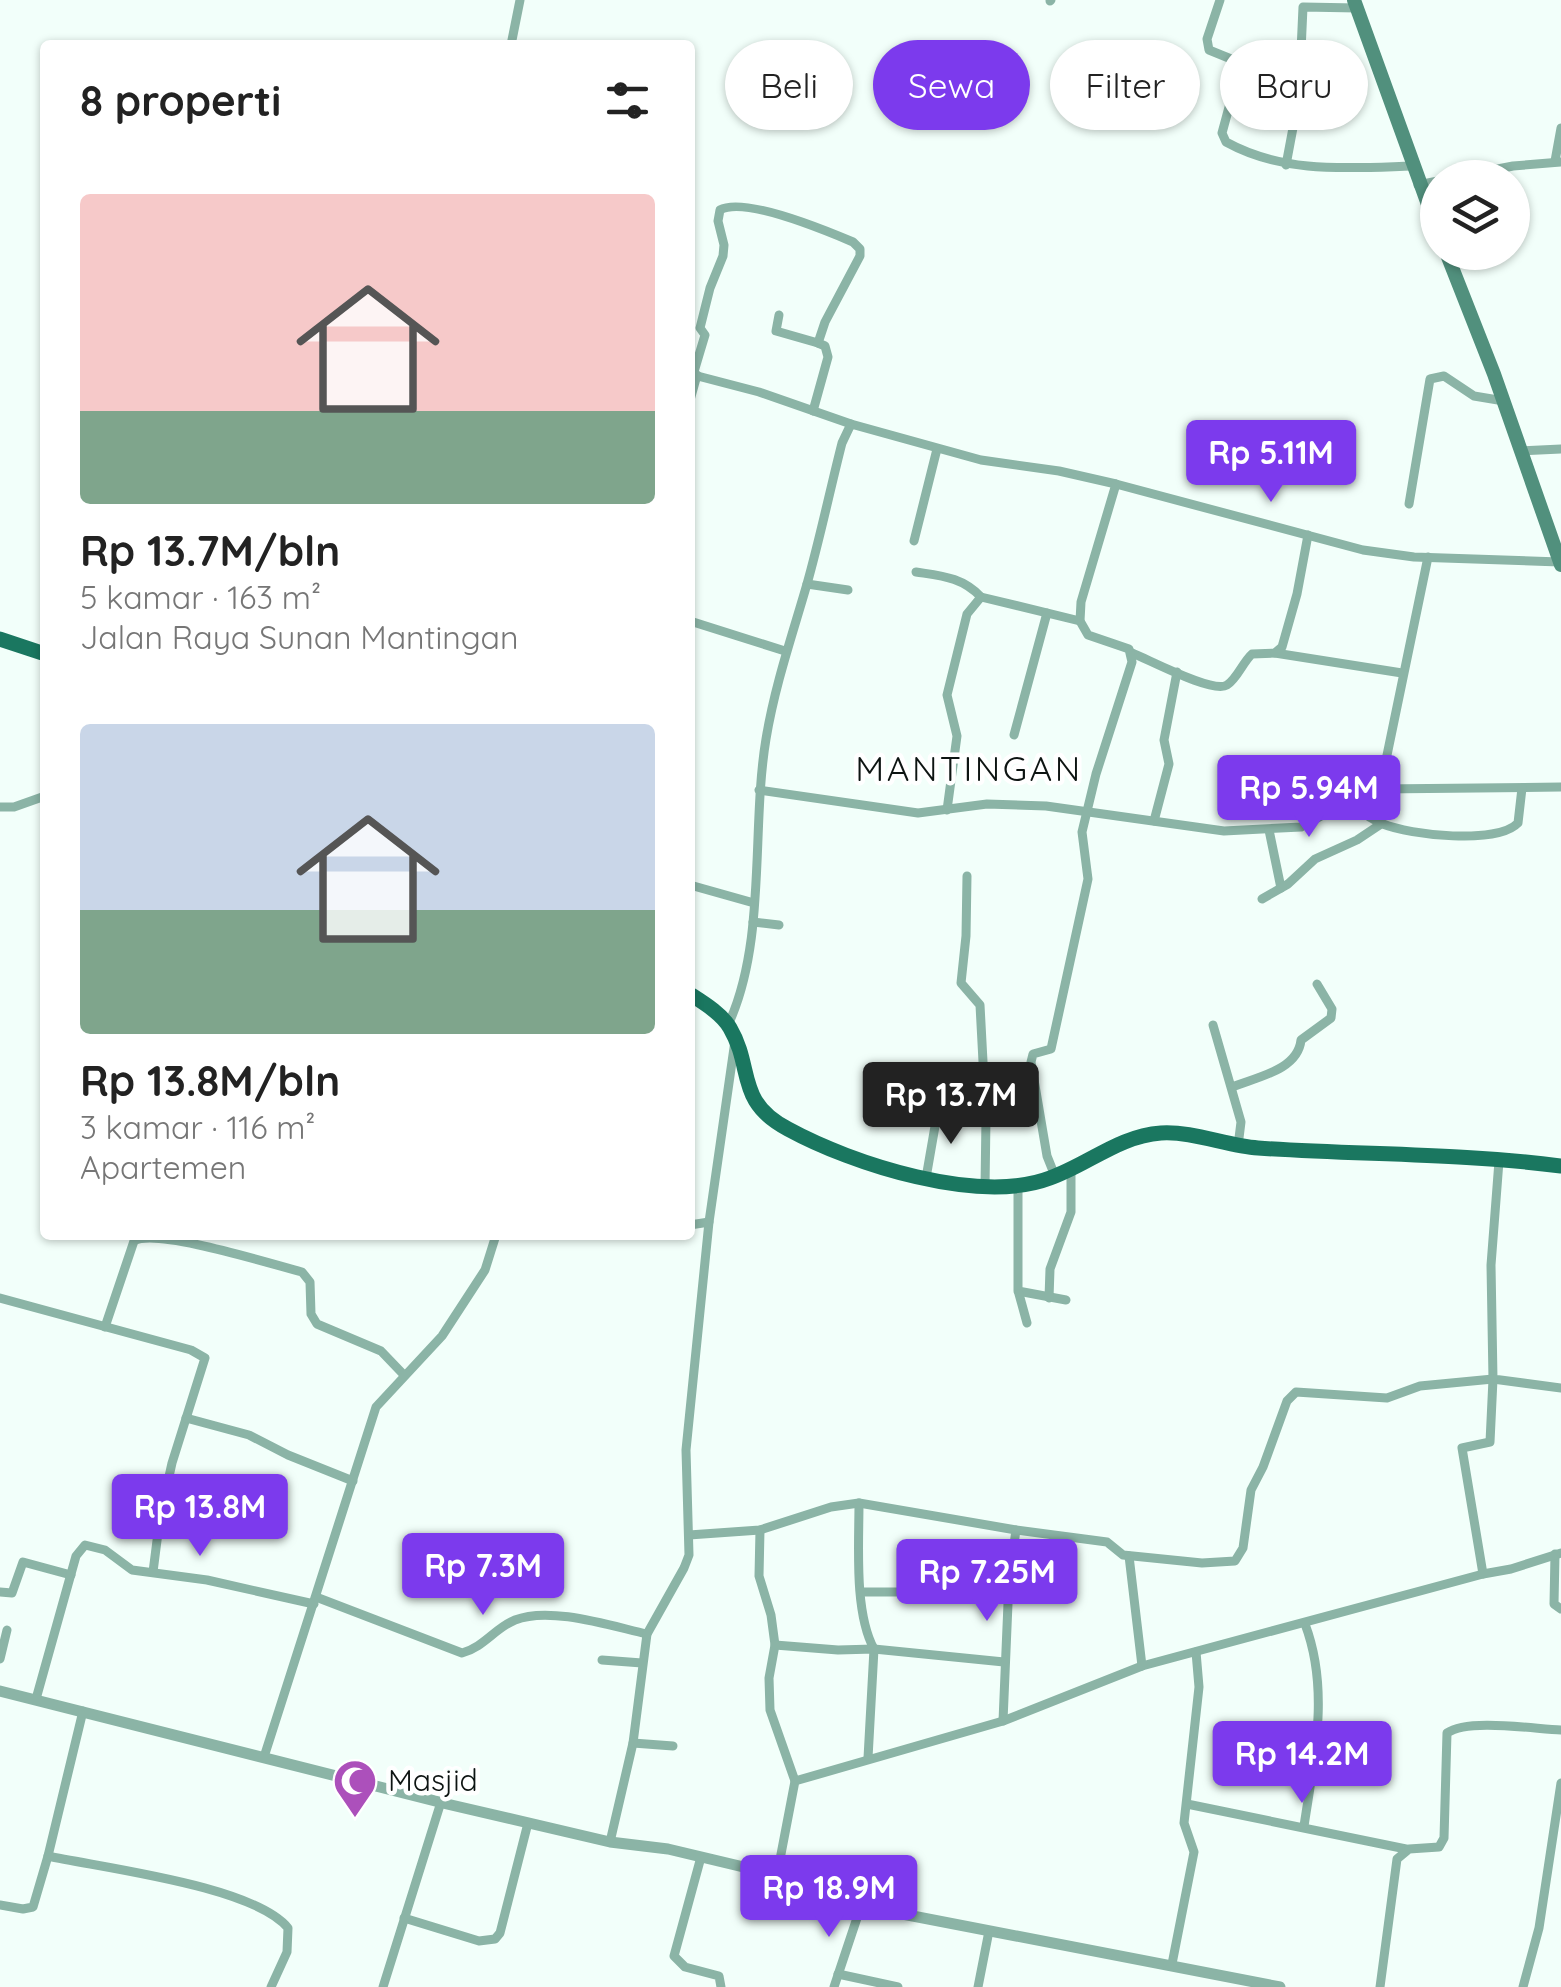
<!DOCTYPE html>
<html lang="id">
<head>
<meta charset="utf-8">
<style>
  :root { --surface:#fff; --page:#f2f2f2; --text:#222; --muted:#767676; --accent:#7c3aed }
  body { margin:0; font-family:Quicksand,sans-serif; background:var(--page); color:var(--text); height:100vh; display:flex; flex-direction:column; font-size:38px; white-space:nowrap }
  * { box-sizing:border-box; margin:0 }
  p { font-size:32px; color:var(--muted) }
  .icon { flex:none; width:55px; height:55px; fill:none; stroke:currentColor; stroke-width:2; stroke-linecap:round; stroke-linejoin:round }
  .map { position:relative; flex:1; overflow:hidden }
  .sheet { position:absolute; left:40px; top:40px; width:655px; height:1200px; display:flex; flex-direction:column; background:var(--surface); border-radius:10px; box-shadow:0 2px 8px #0004 }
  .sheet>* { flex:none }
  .hud { position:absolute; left:725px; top:40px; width:685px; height:90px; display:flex; gap:20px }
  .controls { position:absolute; left:1420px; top:160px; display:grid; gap:20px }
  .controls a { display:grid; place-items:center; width:110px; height:110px; border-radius:50%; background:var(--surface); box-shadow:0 2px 8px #0004; font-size:50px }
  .price { position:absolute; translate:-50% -85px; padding:0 22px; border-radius:10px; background:var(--accent); color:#fff; font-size:32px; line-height:65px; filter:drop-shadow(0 2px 5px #0008) }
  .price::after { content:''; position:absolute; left:50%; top:60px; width:30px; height:22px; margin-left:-15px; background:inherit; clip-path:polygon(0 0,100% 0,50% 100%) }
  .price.on { background:#222; color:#fff }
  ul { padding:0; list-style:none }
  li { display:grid; align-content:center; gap:20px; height:530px; padding:0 40px }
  li span { display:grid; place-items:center; height:310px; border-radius:10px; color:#555 }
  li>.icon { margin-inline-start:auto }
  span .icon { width:180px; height:180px; fill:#fffc; stroke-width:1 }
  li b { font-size:42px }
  h2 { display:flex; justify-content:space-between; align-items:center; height:120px; padding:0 40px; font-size:42px }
  .tag { padding:0 35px; border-radius:45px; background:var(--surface); box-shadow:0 2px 8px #0004; font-size:35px; line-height:90px }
  .tag.on { background:var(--accent); color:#fff }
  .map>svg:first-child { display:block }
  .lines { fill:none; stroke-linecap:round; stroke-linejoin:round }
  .minor { stroke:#8bb4a6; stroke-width:9 }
  .tertiary { stroke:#8bb4a6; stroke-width:11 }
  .secondary { stroke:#51907d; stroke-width:14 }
  .primary { stroke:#1a7760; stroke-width:15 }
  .labels { text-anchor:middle; stroke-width:9; stroke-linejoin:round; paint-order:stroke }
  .poi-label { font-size:30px; fill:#0d1412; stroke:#fff; text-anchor:start }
  .quarter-label { font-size:35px; letter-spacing:2.5px; fill:#0d1412; stroke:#fff }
</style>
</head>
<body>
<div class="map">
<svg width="1561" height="1987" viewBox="0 0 1561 1987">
  <rect width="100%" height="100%" fill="#f2fffa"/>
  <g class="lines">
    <!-- minor -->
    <g class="minor">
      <polyline points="1220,0 1207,39 1209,50 1241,63 1300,73"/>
      <polyline points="1050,1 1051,0"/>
      <polyline points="511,45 520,0"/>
      <path d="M1241,63L1222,133L1226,142C1284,174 1348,168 1412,166"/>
      <polyline points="1555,161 1561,128"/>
      <polyline points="1286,165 1302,80 1300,73 1303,7 1357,8"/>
      <polyline points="1452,178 1513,166 1561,162"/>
      <polyline points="1418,185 1438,181"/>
      <polyline points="779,315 776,331 818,343"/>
      <polyline points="690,374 759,392 851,424"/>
      <path d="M693,375L705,335L700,328L710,288L723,256L724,245L718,221L720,210C744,196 827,231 853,242L860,249V256L825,322L818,343L825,346L828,357L813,411"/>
      <polyline points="690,400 697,375"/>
      <polyline points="1520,451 1561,449"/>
      <polyline points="1409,504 1430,379 1444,376 1474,396 1504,401"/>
      <polyline points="914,541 937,449"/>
      <path d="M916,572C942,576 962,577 981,597"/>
      <polyline points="807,584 848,590"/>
      <polyline points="690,621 785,651"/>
      <path d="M1132,653C1150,660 1213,694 1227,685C1237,679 1243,662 1252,654L1275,653L1282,647L1297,594L1308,535"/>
      <polyline points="1275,653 1402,673"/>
      <polyline points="1014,735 1047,613"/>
      <polyline points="1380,789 1561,787"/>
      <polyline points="759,790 918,813 987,804 1046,806 1224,831 1301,827 1339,806 1369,804 1375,801 1380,789 1428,557"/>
      <polyline points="0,807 14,807 45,796"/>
      <path d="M1355,807C1364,814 1373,820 1383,824C1410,835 1497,845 1518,823L1522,788"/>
      <polyline points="947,810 957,736 947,695 967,614 981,597 1080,621"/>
      <polyline points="1154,821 1169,764 1164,740 1177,672"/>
      <polyline points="1269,830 1281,888"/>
      <polyline points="967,876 966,936 961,983 980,1005 986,1118 985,1187"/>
      <polyline points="690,885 754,903"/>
      <polyline points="1262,899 1288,884 1315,859 1357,840 1381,824"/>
      <polyline points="753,922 779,925"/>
      <path d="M728,1025C767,942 751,828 766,739C775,685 792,636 807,584C820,538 830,490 842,443L851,424L981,460L1059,471L1116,484L1363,550L1414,557L1560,562"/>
      <polyline points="1213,1025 1241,1122 1238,1146"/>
      <path d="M1232,1087C1257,1077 1298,1070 1301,1040L1331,1018L1332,1009L1317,984"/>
      <polyline points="1499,1161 1491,1265 1493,1379 1561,1388"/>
      <polyline points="1055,1176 1047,1156 1031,1062 1033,1054 1051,1049 1088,879 1082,832 1096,774 1132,662 1129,649 1088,635 1080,621 1081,602 1116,484"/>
      <polyline points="926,1178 938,1109"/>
      <polyline points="1018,1185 1018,1291 1066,1300"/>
      <polyline points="690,1225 709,1222"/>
      <polyline points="1019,1294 1027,1323"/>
      <polyline points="0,1298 191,1350 205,1358 172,1463 160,1517 153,1572"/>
      <polyline points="1049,1298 1050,1269 1071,1212 1071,1171"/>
      <path d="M105,1327L134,1241C157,1228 271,1264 302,1272L310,1282L311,1314L317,1324L381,1351L404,1375"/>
      <polyline points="186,1418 249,1435 288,1455 353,1481"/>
      <path d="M859,1503C859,1546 854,1612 874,1649L868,1758"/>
      <polyline points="760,1530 759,1576 771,1615 775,1645 769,1678 770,1710 795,1781"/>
      <polyline points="689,1535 760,1530 831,1507 859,1503 1016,1530 1107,1542 1123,1555 1202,1563 1235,1561 1243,1548 1251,1490 1263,1467 1287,1401 1296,1392 1387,1398 1420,1386 1493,1379 1490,1442 1462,1448 1483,1574"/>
      <polyline points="1555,1554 1554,1604 1561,1609"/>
      <polyline points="1129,1556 1142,1666"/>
      <polyline points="0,1592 12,1593 23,1562 71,1575"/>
      <polyline points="862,1592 915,1592 929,1575 1009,1580"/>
      <path d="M316,1597L462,1653C484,1647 495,1628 515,1620C550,1606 611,1626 647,1634"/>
      <polyline points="775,1645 838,1650 874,1649 1004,1662"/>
      <polyline points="0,1659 7,1630"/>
      <polyline points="602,1660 642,1663"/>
      <polyline points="36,1699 76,1556 85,1545 105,1550 132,1570 207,1580 314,1604"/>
      <polyline points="1003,1721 1009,1580 1016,1530"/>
      <polyline points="633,1743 673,1746"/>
      <polyline points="264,1757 376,1407 442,1336 485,1270 496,1235"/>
      <polyline points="1187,1804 1406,1849"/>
      <path d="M1304,1826C1314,1759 1330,1690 1305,1624"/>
      <polyline points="610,1842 633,1743 647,1634 684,1568 689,1555 686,1450 709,1222 735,1041"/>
      <polyline points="48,1856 83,1711"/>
      <polyline points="701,1857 674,1956 685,1967 719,1976 721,1987"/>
      <polyline points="777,1875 795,1781 1003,1721 1142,1666 1483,1574 1511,1569 1561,1553"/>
      <path d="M0,1905L23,1909L33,1907L48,1856C103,1868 254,1886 288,1928L287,1952L271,1987"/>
      <polyline points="404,1918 479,1941 495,1939 500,1933 528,1823"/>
      <polyline points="1172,1964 1194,1852 1184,1823 1199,1687 1196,1652"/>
      <polyline points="838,1974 898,1987"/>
      <polyline points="383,1987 441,1802"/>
      <polyline points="834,1987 861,1906"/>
      <polyline points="978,1987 989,1931"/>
      <path d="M1380,1987L1397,1859L1409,1849L1439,1847L1444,1838L1447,1733C1468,1718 1534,1729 1561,1730"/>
      <polyline points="1523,1987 1539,1928 1561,1783"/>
    </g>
    <!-- tertiary -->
    <polyline class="tertiary" points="0,1691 447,1804 610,1842 668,1849 777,1875 861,1906 1280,1987"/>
    <!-- secondary -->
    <g class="secondary">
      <polyline points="1354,0 1438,232"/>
      <polyline points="1446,252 1494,374 1561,565"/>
    </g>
    <!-- primary -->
    <g class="primary">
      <polyline points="0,639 45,654"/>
      <path d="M690,994C704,1003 722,1014 730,1028C754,1069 735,1101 788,1129C852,1164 979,1205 1050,1178C1089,1164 1119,1136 1161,1133C1193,1131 1227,1146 1258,1148C1359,1155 1461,1153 1561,1166"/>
    </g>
  </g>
  <!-- icons -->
  <defs>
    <g id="mosque-pin" transform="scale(2.25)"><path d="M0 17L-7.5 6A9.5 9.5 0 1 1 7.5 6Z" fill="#ac50bb" stroke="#fff"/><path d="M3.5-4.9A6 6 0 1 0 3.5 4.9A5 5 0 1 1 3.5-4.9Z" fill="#fff"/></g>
  </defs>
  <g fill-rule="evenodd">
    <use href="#mosque-pin" x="355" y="1781"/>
  </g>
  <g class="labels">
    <!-- poi labels -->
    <g class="poi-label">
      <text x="388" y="1791">Masjid</text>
    </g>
    <!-- quarter labels -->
    <g class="quarter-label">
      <text x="969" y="781">MANTINGAN</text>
    </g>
  </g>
</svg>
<div class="controls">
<a><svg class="icon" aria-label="layers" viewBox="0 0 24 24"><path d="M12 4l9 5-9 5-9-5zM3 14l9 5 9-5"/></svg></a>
</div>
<b class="price" style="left:1271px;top:505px">Rp 5.11M</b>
<b class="price" style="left:1309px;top:840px">Rp 5.94M</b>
<b class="price on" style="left:951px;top:1147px">Rp 13.7M</b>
<b class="price" style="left:200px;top:1559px">Rp 13.8M</b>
<b class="price" style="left:483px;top:1618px">Rp 7.3M</b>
<b class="price" style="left:987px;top:1624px">Rp 7.25M</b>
<b class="price" style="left:1302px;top:1806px">Rp 14.2M</b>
<b class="price" style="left:829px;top:1940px">Rp 18.9M</b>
<div class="hud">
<a class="tag">Beli</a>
<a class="tag on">Sewa</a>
<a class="tag">Filter</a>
<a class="tag">Baru</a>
</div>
<section class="sheet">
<h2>8 properti<svg class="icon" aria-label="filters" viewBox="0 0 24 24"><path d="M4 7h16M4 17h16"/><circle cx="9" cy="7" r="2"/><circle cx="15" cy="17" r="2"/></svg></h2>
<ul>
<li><span style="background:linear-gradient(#f6c9c9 70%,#7fa58c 0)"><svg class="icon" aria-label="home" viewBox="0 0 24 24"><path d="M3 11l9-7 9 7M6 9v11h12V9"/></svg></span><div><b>Rp 13.7M/bln</b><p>5 kamar · 163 m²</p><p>Jalan Raya Sunan Mantingan</p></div></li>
<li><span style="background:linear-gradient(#c9d6e8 60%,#7fa58c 0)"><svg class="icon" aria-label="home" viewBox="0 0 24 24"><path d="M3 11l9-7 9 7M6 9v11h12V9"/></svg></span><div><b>Rp 13.8M/bln</b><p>3 kamar · 116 m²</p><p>Apartemen</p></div></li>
</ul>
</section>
</div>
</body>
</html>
